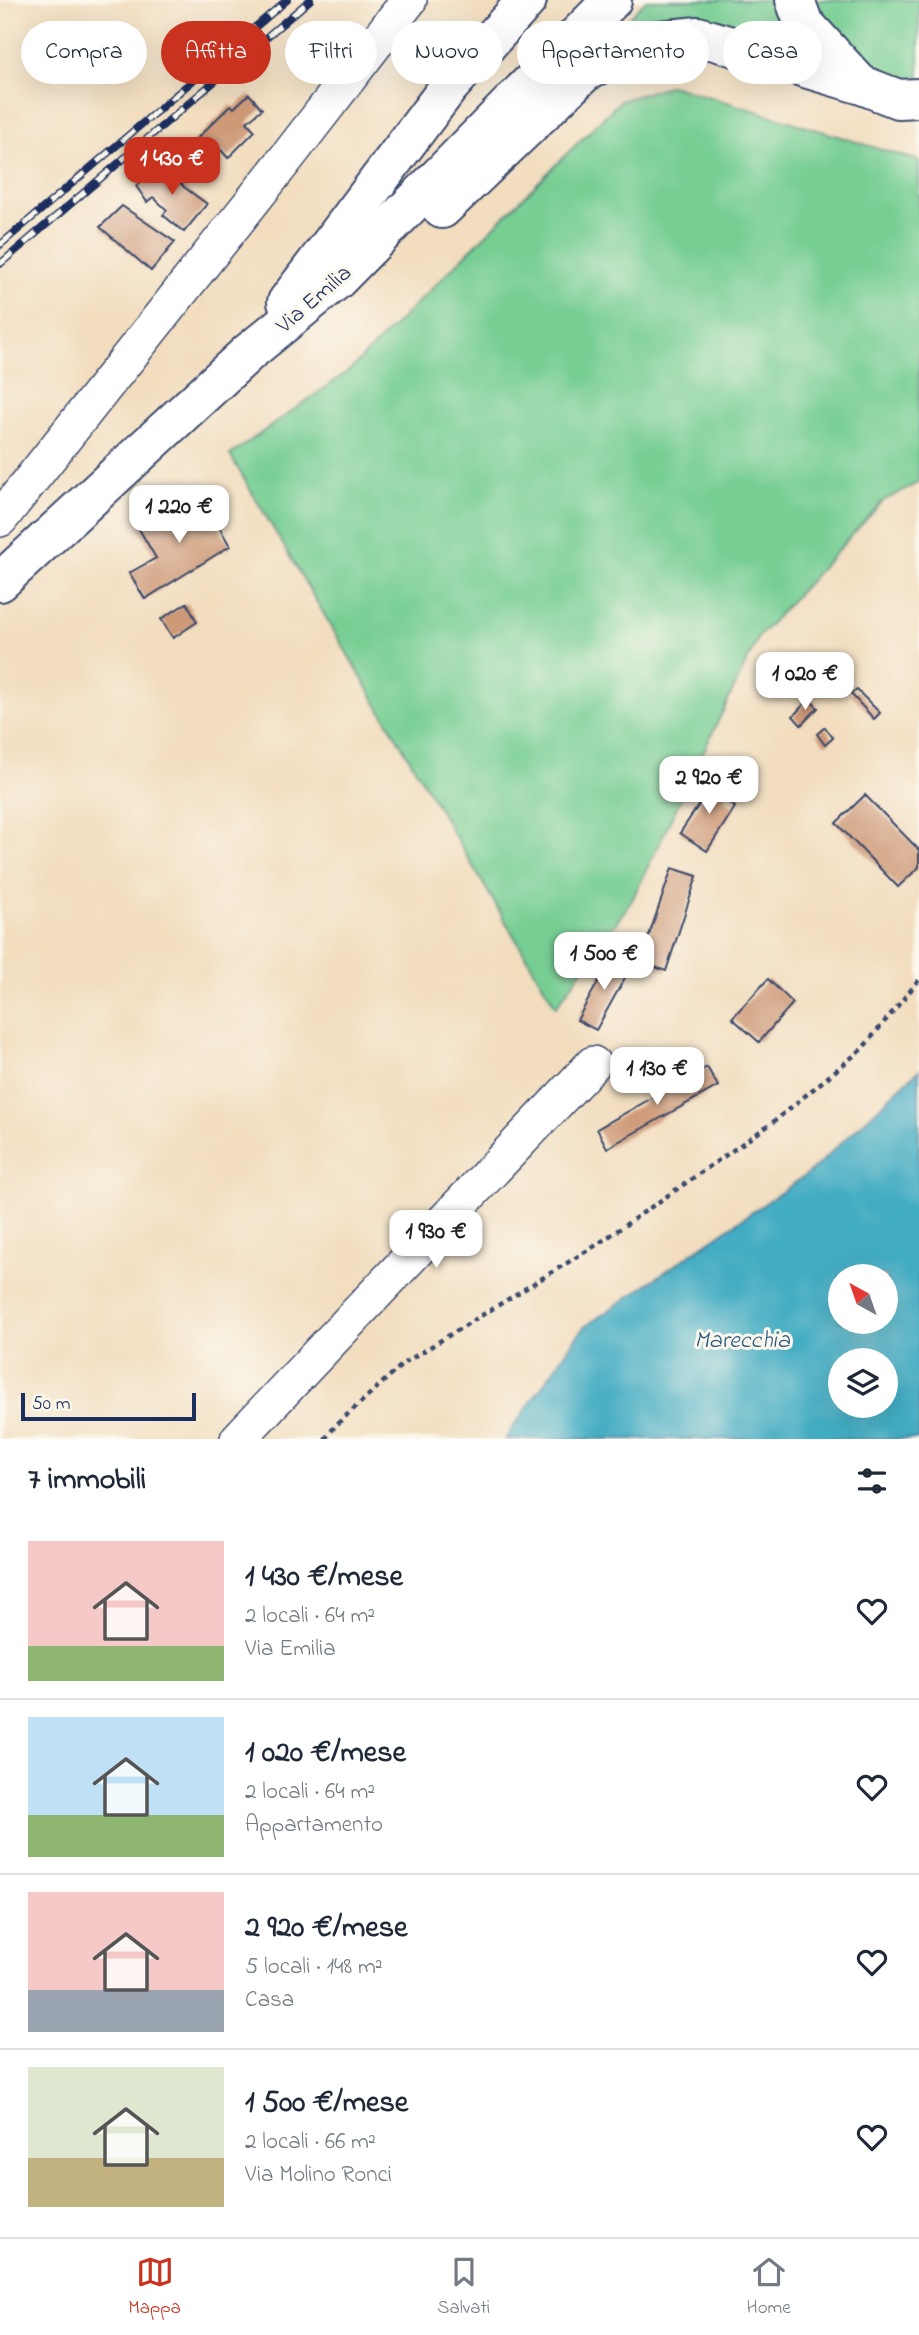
<!DOCTYPE html>
<html lang="it">
<head>
<meta charset="utf-8">
<style>
  :root { --surface:#fff; --page:#f2f2f3; --text:#1f2937; --muted:#747a83; --line:#e0e1e3; --accent:#c8321e }
  body { margin:0; font-family:"Indie Flower",sans-serif; background:var(--page); color:var(--text); height:100vh; display:flex; flex-direction:column; font-size:26px; white-space:nowrap }
  * { box-sizing:border-box; margin:0 }
  p { font-size:23px; color:var(--muted) }
  .icon { flex:none; width:38px; height:38px; fill:none; stroke:currentColor; stroke-width:2; stroke-linecap:round; stroke-linejoin:round }
  .map { position:relative; height:1439px; overflow:hidden }
  .drawer { display:flex; flex-direction:column; background:var(--surface); flex:1 }
  .drawer>* { flex:none }
  .top-card { position:absolute; left:21px; top:21px; width:878px; height:63px; display:flex; gap:14px }
  .needle { width:46px; rotate:320deg }
  .tools { position:absolute; left:828px; top:1264px; display:grid; gap:14px }
  .tools a { display:grid; place-items:center; width:70px; height:70px; border-radius:50%; background:var(--surface); box-shadow:0 7px 28px #0002; font-size:35px }
  .scale { position:absolute; left:21px; bottom:18px; width:175px; box-sizing:border-box; padding-left:7px; border:4px solid #1b2f5e; border-top:0; font-size:19px; line-height:24px; white-space:nowrap; color:#1b2f5e; -webkit-text-stroke:5px #fbf7ec; paint-order:stroke }
  .price { position:absolute; translate:-50% -60px; padding:0 16px; border-radius:14px; background:#fff; color:#222; font-size:23px; line-height:46px; filter:drop-shadow(0 2px 4px #0008) }
  .price::after { content:''; position:absolute; left:50%; top:42px; width:21px; height:16px; margin-left:-10px; background:inherit; clip-path:polygon(0 0,100% 0,50% 100%) }
  .price.selected { background:var(--accent); color:#fff }
  ul { padding:0; list-style:none }
  li { display:flex; align-items:center; gap:21px; height:175px; padding:0 28px }
  li+li { border-top:2px solid var(--line) }
  li span { display:grid; place-items:center; flex:none; width:196px; height:140px; border-radius:0px; color:#555 }
  li>.icon { margin-inline-start:auto }
  span .icon { width:84px; height:84px; fill:#fffc; stroke-width:1 }
  li b { font-size:30px }
  h2 { display:flex; justify-content:space-between; align-items:center; height:84px; padding:0 28px; font-size:30px }
  .pill { padding:0 24px; border-radius:32px; background:var(--surface); box-shadow:0 7px 28px #0002; font-size:24px; line-height:63px }
  .pill.selected { background:var(--accent); color:#fff }
  .menu { display:flex; justify-content:space-around; align-items:center; height:98px; border-top:2px solid var(--line); background:var(--surface); font-size:19px; color:var(--muted) }
  .menu a { display:grid; justify-items:center; gap:4px }
  .menu .selected { color:var(--accent) }
  .map>svg:first-child { display:block }
  .green { fill:#76ce93; stroke:#487e78; stroke-width:2 }
  .water { fill:#43acc3; stroke:#2f6e90; stroke-width:2; fill-rule:evenodd }
  .building { fill:#ce9977 }
  .lines { fill:none; stroke-linecap:round; stroke-linejoin:round }
  .minor-casing { stroke:#3b496c; stroke-width:38 }
  .major-casing { stroke:#3b496c; stroke-width:42 }
  .path { stroke:#3b496c; stroke-width:4.5; stroke-dasharray:5 5; stroke-linecap:butt }
  .minor { stroke:#fff; stroke-width:35 }
  .major { stroke:#fff; stroke-width:38 }
  .rail-casing { stroke:#1b2f5e; stroke-width:8 }
  .rail { stroke:#fbf7ec; stroke-width:5; stroke-dasharray:16; stroke-linecap:butt }
  .labels { text-anchor:middle; stroke-width:6; stroke-linejoin:round; paint-order:stroke }
  .street-label { font-size:23px; fill:#1b2f5e; stroke:#fbf7ec }
  .water-label { font-size:24px; font-style:italic; fill:#295b81; stroke:#fbf7ec }
</style>
</head>
<body>
<div class="map">
<svg width="919" height="1439" viewBox="0 0 919 1439">
  <rect width="100%" height="100%" fill="#fbf7ec"/>
  <filter id="ink" filterUnits="userSpaceOnUse"><feTurbulence type="fractalNoise" baseFrequency=".0143" numOctaves="2"/><feDisplacementMap in="SourceGraphic" scale="14" xChannelSelector="R" yChannelSelector="G"/><feConvolveMatrix kernelMatrix="1 2 1 2 8 2 1 2 1" color-interpolation-filters="sRGB"/></filter>
  <filter id="wash" filterUnits="userSpaceOnUse"><feTurbulence type="fractalNoise" baseFrequency=".00686" numOctaves="4" result="noise"/><feDisplacementMap in="SourceGraphic" scale="28" xChannelSelector="R" yChannelSelector="G"/><feGaussianBlur stdDeviation="1.57" result="paint"/><feColorMatrix in="noise" values="0 0 0 0 0 0 0 0 0 0 0 0 0 0 0 0 0 1.4 0 .05"/><feComposite in="paint" operator="in"/></filter>
  <g filter="url(#wash)">
    <rect width="100%" height="100%" fill="#f2ddbe"/>
    <!-- green -->
    <g class="green">
      <polygon points="646,0 784,0 824,57 704,23 595,52"/>
      <polygon points="809,0 919,0 919,80 903,78 868,63 830,33"/>
      <polygon points="671,85 919,161 919,482 883,501 759,636 632,900 556,1007 230,455 350,370 620,101"/>
    </g>
    <!-- water -->
    <path class="water" d="M919,1070V1439H505L583,1328L809,1173ZM840,1276H886V1321H840ZM840,1360H886V1405H840Z"/>
    <g id="blocks">
      <!-- building -->
      <g class="building">
        <polygon points="249,94 262,109 247,122 255,131 228,158 221,150 204,166 187,148 231,105 234,108"/>
        <polygon points="163,162 184,187 207,204 184,232 163,215 167,210 153,197 147,202 136,186"/>
        <polygon points="122,206 175,242 151,271 100,227"/>
        <polygon points="200,494 230,546 145,599 129,573 156,558 139,529"/>
        <polygon points="187,603 197,622 173,638 161,619"/>
        <polygon points="857,690 880,713 874,719 851,694"/>
        <polygon points="809,699 818,708 801,725 793,716"/>
        <polygon points="825,727 833,738 825,745 817,734"/>
        <polygon points="718,776 732,786 723,799 735,807 707,851 680,833"/>
        <polygon points="865,795 919,850 919,867 898,887 836,823"/>
        <polygon points="672,868 697,876 666,971 640,962"/>
        <polygon points="613,955 632,965 596,1030 577,1020"/>
        <polygon points="768,979 793,1003 759,1042 732,1018"/>
        <polygon points="707,1067 718,1086 607,1148 597,1129"/>
      </g>
    </g>
  </g>
  <g filter="url(#ink)">
    <use href="#blocks" fill-opacity="0" stroke="#3b496c" stroke-width="2"/>
    <g class="lines">
      <!-- minor casing -->
      <g class="minor-casing">
        <g id="minor">
          <polyline points="0,519 289,155 409,0"/>
          <polyline points="238,1439 593,1064"/>
        </g>
      </g>
      <!-- major casing -->
      <g class="major-casing">
        <g id="major">
          <polyline points="795,0 803,22 860,84"/>
          <polyline points="442,209 584,73 639,42 698,36 862,85 898,99 919,98"/>
          <polyline points="287,302 448,88 527,0"/>
          <polyline points="0,582 248,353 338,279 612,0"/>
        </g>
      </g>
      <!-- path -->
      <polyline class="path" points="325,1439 336,1425 404,1363 598,1244 772,1123 862,1049 919,980"/>
      <!-- minor -->
      <use href="#minor" class="minor"/>
      <!-- major -->
      <use href="#major" class="major"/>
      <!-- rail casing -->
      <g class="rail-casing">
        <g id="rail">
          <polyline points="0,245 287,0"/>
          <polyline points="0,264 310,0"/>
        </g>
      </g>
      <!-- rail -->
      <use href="#rail" class="rail"/>
    </g>
  </g>
  <g class="labels">
    <!-- street labels -->
    <g class="street-label">
      <text transform="translate(313 298) rotate(-41)" y="8">Via Emilia</text>
    </g>
    <!-- water labels -->
    <g class="water-label">
      <text x="742" y="1347">Marecchia</text>
    </g>
  </g>
</svg>
<div class="tools">
<a><svg class="needle" viewBox="-14 -14 28 28"><path d="M0-13l5 13h-10z" fill="#e53935"/><path d="M0 13l5-13h-10z" fill="#747a83"/></svg></a>
<a><svg class="icon" aria-label="layers" viewBox="0 0 24 24"><path d="M12 4l9 5-9 5-9-5zM3 14l9 5 9-5"/></svg></a>
</div>
<div class="scale">50 m</div>
<b class="price selected" style="left:172px;top:197px">1 430 €</b>
<b class="price" style="left:179px;top:545px">1 220 €</b>
<b class="price" style="left:805px;top:712px">1 020 €</b>
<b class="price" style="left:709px;top:816px">2 920 €</b>
<b class="price" style="left:604px;top:992px">1 500 €</b>
<b class="price" style="left:657px;top:1107px">1 130 €</b>
<b class="price" style="left:436px;top:1270px">1 930 €</b>
<div class="top-card">
<a class="pill">Compra</a>
<a class="pill selected">Affitta</a>
<a class="pill">Filtri</a>
<a class="pill">Nuovo</a>
<a class="pill">Appartamento</a>
<a class="pill">Casa</a>
</div>
</div>
<section class="drawer">
<h2>7 immobili<svg class="icon" aria-label="filters" viewBox="0 0 24 24"><path d="M4 7h16M4 17h16"/><circle cx="9" cy="7" r="2"/><circle cx="15" cy="17" r="2"/></svg></h2>
<ul>
<li><span style="background:linear-gradient(#f6c9c9 75%,#8fb573 0)"><svg class="icon" aria-label="home" viewBox="0 0 24 24"><path d="M3 11l9-7 9 7M6 9v11h12V9"/></svg></span><div><b>1 430 €/mese</b><p>2 locali · 64 m²</p><p>Via Emilia</p></div><svg class="icon" aria-label="heart" viewBox="0 0 24 24"><path d="M12 20l-8-8c-3-5 5-10 8-4 3-6 11-1 8 4z"/></svg></li>
<li><span style="background:linear-gradient(#bfe0f5 70%,#8fb573 0)"><svg class="icon" aria-label="home" viewBox="0 0 24 24"><path d="M3 11l9-7 9 7M6 9v11h12V9"/></svg></span><div><b>1 020 €/mese</b><p>2 locali · 64 m²</p><p>Appartamento</p></div><svg class="icon" aria-label="heart" viewBox="0 0 24 24"><path d="M12 20l-8-8c-3-5 5-10 8-4 3-6 11-1 8 4z"/></svg></li>
<li><span style="background:linear-gradient(#f6c9c9 70%,#9aa5b1 0)"><svg class="icon" aria-label="home" viewBox="0 0 24 24"><path d="M3 11l9-7 9 7M6 9v11h12V9"/></svg></span><div><b>2 920 €/mese</b><p>5 locali · 148 m²</p><p>Casa</p></div><svg class="icon" aria-label="heart" viewBox="0 0 24 24"><path d="M12 20l-8-8c-3-5 5-10 8-4 3-6 11-1 8 4z"/></svg></li>
<li><span style="background:linear-gradient(#dfe7d0 65%,#c2b280 0)"><svg class="icon" aria-label="home" viewBox="0 0 24 24"><path d="M3 11l9-7 9 7M6 9v11h12V9"/></svg></span><div><b>1 500 €/mese</b><p>2 locali · 66 m²</p><p>Via Molino Ronci</p></div><svg class="icon" aria-label="heart" viewBox="0 0 24 24"><path d="M12 20l-8-8c-3-5 5-10 8-4 3-6 11-1 8 4z"/></svg></li>
</ul>
</section>
<nav class="menu">
<a class="selected"><svg class="icon" aria-label="map" viewBox="0 0 24 24"><path d="M3 6l6-2 6 2 6-2v14l-6 2-6-2-6 2zM9 4v14M15 6v14"/></svg>Mappa</a>
<a><svg class="icon" aria-label="saved" viewBox="0 0 24 24"><path d="M7 4h10v16l-5-4-5 4z"/></svg>Salvati</a>
<a><svg class="icon" aria-label="home" viewBox="0 0 24 24"><path d="M3 11l9-7 9 7M6 9v11h12V9"/></svg>Home</a>
</nav>
</body>
</html>
